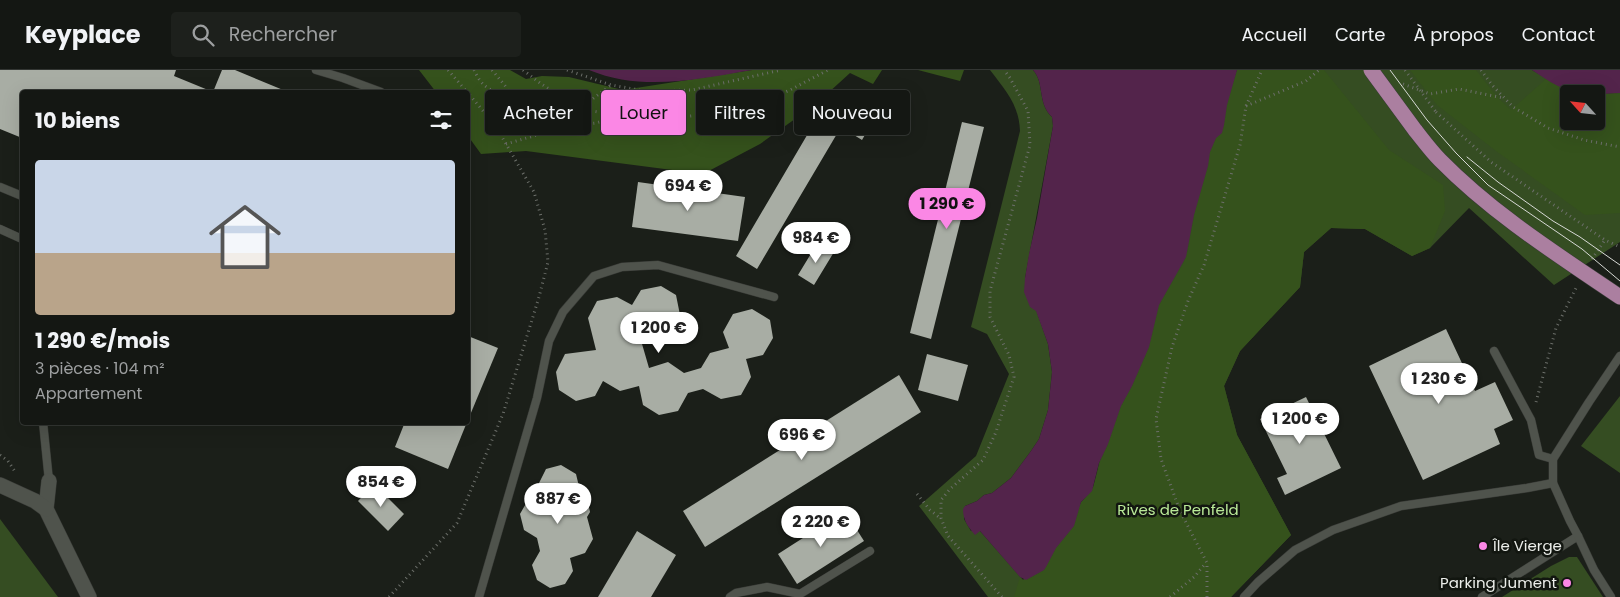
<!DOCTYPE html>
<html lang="fr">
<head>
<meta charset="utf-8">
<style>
  :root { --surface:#141713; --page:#1d201c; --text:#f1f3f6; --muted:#9d9fa0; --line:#333633; --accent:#fb87e5 }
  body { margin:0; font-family:Poppins,sans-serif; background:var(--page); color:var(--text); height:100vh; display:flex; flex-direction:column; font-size:19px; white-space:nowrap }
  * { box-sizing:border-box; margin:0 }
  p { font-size:16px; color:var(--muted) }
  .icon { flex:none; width:28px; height:28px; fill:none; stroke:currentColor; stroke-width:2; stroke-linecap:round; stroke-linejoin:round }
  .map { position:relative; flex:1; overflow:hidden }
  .panel { position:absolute; left:20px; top:20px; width:450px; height:335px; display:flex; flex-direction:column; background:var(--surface); border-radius:5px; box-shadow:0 5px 20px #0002,0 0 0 1px var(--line) }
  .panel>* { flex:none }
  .banner { position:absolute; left:485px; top:20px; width:475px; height:45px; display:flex; gap:10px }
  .needle { width:32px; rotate:297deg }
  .fabs { position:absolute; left:1560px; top:15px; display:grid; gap:10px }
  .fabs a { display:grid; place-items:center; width:45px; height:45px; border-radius:5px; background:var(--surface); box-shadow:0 5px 20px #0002,0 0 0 1px var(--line); font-size:25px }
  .price { position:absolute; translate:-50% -42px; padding:0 11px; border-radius:18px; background:#fff; color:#222; font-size:16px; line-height:32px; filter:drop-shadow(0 1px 2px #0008) }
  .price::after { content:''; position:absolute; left:50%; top:30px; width:15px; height:11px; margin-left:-8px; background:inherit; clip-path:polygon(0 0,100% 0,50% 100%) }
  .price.current { background:var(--accent); color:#111 }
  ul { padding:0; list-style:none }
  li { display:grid; align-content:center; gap:10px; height:265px; padding:0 15px }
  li+li { border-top:1px solid var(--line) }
  li span { display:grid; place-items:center; height:155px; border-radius:5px; color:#555 }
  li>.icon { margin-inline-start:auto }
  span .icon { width:90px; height:90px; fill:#fffc; stroke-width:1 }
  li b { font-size:21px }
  h2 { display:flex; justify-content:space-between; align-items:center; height:60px; padding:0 15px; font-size:21px }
  .pill { padding:0 18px; border-radius:5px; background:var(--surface); box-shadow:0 5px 20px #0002,0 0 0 1px var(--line); font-size:18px; line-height:45px }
  .pill.current { background:var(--accent); color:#111 }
  header { display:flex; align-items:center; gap:30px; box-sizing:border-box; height:70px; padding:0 25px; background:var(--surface); border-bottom:1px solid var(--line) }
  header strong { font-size:24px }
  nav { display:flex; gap:28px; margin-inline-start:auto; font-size:18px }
  .search { width:350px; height:45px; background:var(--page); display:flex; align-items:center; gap:12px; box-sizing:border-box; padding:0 18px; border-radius:5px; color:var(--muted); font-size:19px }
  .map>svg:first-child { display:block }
  .green { fill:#354d22 }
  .forest { fill:#35521c }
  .water { fill:#53244b }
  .building { fill:#a8ada4 }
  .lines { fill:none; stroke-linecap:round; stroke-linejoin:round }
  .lane-casing { stroke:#393b37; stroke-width:9 }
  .street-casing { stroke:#393b37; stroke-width:16 }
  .primary-casing { stroke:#393b37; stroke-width:16 }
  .path { stroke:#6c6f6a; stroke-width:3; stroke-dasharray:1 4; stroke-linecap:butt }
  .lane { stroke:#4f534c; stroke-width:8 }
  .street { stroke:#4f534c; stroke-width:15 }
  .primary { stroke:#ab7fa0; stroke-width:15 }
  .tram { stroke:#d7d9d5; stroke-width:1 }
  .primary-bridge-casing { stroke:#393b37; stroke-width:16; stroke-linecap:butt }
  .path-bridge { stroke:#6c6f6a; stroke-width:3; stroke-dasharray:1 4; stroke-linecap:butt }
  .primary-bridge { stroke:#ab7fa0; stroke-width:15 }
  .poi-dot { fill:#fb87e5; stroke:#121610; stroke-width:2 }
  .labels { text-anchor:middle; stroke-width:5; stroke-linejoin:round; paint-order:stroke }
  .park-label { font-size:15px; fill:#baea98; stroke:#121610 }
  .poi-label { font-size:15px; fill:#eceeea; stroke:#121610; text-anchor:start }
</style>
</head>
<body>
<header>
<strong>Keyplace</strong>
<div class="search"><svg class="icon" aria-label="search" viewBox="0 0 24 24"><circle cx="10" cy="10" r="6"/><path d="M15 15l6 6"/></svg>Rechercher</div>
<nav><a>Accueil</a><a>Carte</a><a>À propos</a><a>Contact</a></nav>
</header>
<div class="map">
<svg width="1620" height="527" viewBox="0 0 1620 527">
  <rect width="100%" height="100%" fill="#1b1f19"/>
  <!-- green -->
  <g class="green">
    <path d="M990,0H1033C1045,13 1037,33 1052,47L1053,56L1025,208L1048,274L1052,302L1048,340L1039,369L1031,381L1011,408L992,423L984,425L977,431L965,436L964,449L971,461H980L1023,510L1094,416L1099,393L1237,0H1532L1559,16L1586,24H1569V51H1596L1595,24L1620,23V172L1554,215L1469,138L1430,178L1412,186L1365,159L1331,158L1304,182L1300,217L1240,281L1224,316L1237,365L1291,465L1231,527H988L919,436L976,386L1009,304L987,264L971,257L1020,61C1019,34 1005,20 990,0Z"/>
    <polygon points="1620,326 1620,403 1581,376"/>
    <polygon points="0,449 58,527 0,527"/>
    <polygon points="1569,487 1577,487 1603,527 1502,527 1551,496"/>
  </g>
  <!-- forest -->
  <g class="forest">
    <polygon points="419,0 510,0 526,9 542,6 569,7 623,20 752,0 882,0 873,14 850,3 816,34 760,74 703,104 526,81 481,84 468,66 468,22 436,22"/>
    <polygon points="918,0 964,0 960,11"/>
    <polygon points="1237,0 1324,0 1389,80 1443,115 1445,141 1430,178 1412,186 1365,159 1331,158 1304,182 1300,217 1240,281 1224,316 1237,365 1291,465 1231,527 1014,527 1020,507 1023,510 1028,509 1044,500 1056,478 1074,456 1081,432 1092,421 1100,392 1108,374 1121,336 1132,316 1149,277 1159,235 1183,194 1188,180 1194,145 1208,96 1210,82 1216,68 1221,63 1224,55 1227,35"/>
    <polygon points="1410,0 1476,0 1498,28 1511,40 1546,9 1566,19 1586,24 1569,24 1569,51 1596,51 1595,24 1620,23 1620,143 1585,145 1496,81 1437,35"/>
  </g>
  <!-- water -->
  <g class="water">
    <path d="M589,0H752C698,9 642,22 589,0Z"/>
    <path d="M1033,0H1237L1227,35L1224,55L1222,63L1216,68L1210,82L1208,96L1194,145L1186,187L1159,235L1149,277L1132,316L1121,336L1108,374L1099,393L1092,421L1081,432L1074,456L1056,478L1046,497L1044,500L1026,510L1020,507L980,461L975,465C968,457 963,450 963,439L965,436L977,431L984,425L992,423L1011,408L1031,381L1039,369L1048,340L1052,302L1048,274L1036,241L1030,237L1024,222L1025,208L1029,184L1037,148L1053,56L1052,47C1037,33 1045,13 1033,0Z"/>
    <path d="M1532,0H1620V23C1609,23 1596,25 1585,24C1565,22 1548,11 1532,0Z"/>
  </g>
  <!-- building -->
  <g class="building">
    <polygon points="0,0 176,0 174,6 213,22 222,0 235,0 288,22 22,22 22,68 0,59"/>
    <polygon points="843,21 860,31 858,35 876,46 862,70 841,57 757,199 736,186 823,38 830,42"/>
    <polygon points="962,52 984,57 931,269 910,263"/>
    <polygon points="638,112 745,127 738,171 632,157"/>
    <polygon points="819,173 834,182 814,215 798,205 815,177 816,178"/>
    <polygon points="661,216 676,225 680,245 671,260 640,267 649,298 668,292 684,303 701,298 710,283 729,278 723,262 733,244 752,239 770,250 773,268 763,285 746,289 751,307 741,325 721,329 703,319 688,323 678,341 659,345 643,335 639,316 620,321 603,311 595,326 576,331 559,320 556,302 565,284 596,280 588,248 597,231 617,227 632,235 641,220"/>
    <polygon points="1446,259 1475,321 1495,312 1513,350 1494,359 1500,374 1423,410 1369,296"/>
    <polygon points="468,266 498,278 468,350"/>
    <polygon points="927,284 968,295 958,331 918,320"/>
    <polygon points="899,305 921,342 705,477 683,441"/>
    <polygon points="1306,327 1341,398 1285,425 1277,408 1287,404 1260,349"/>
    <polygon points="405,352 467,352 448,399 395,377"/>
    <polygon points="561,395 576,404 581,425 587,428 590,442 587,447 593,469 585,483 570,488 573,501 565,514 550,518 537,510 532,495 540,481 537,468 524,460 520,444 528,430 544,428 539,413 546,399"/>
    <polygon points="374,414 404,444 388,461 358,431"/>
    <polygon points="845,441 864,471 797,514 778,484"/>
    <polygon points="637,461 676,485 651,527 598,527"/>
  </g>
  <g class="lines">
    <!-- lane casing -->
    <g class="lane-casing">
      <g id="lane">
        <polyline points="316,0 343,8 381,22"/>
        <polyline points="0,117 22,126"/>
        <polyline points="0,159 22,169"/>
        <polyline points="1494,281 1531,350 1539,385 1553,389"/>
        <polyline points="43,352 49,411"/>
        <polyline points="479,527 537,328 549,271 563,242 594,206 622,197 658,195 774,227"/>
        <polyline points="730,527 736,523 767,517 800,524 870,481"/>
        <polyline points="1244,527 1258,512 1295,480 1333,460 1401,436 1527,418 1553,413"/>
        <polyline points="1482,527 1578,466"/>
        <polyline points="1611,527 1594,500 1578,466 1570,451 1553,413 1553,389 1589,332 1620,286"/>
      </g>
    </g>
    <!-- street casing -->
    <g class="street-casing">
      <g id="street">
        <polyline points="49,411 46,439 89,527"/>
        <polyline points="0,415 35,431 46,439"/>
      </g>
    </g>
    <!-- primary casing -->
    <g class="primary-casing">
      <path id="primary" d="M1415,60C1423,70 1431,81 1440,90C1493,144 1558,185 1620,227"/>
    </g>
    <!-- path -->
    <g class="path">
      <polyline points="448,0 467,22"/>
      <path d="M474,0C476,4 479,10 482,13C503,34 551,36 579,39L611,15"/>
      <polyline points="492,0 507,18 512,28"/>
      <polyline points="523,0 540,13 579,39 618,45 680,47 722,43 760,33 790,20 828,0"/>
      <polyline points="567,0 611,15 645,21 692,20 781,0"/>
      <polyline points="1481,0 1492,15 1513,37 1548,58 1584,70 1620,77"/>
      <polyline points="1403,14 1430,24 1459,19 1504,28"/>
      <polyline points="1246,36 1306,11 1319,0"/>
      <polyline points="1436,42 1491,92 1605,170 1620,177"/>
      <polyline points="506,74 568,56 596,53 619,46"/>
      <polyline points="1592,189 1605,170"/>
      <polyline points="1536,332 1556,258 1577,216"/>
      <polyline points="0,385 8,391 16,403"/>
      <polyline points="917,424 930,440 940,448"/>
      <polyline points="389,527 457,453 503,344 539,227 548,192 545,160 534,122 495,55 468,23"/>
      <polyline points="1002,527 948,466 941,448 941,430 950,419 983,390 996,362 1014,307 1009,285 990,247 990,221 1030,75 1028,41 1010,8 1004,0"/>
      <polyline points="1170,527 1194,507 1206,493"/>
      <polyline points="1207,527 1207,493 1180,441 1161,389 1156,349 1172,277 1188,231 1204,195 1240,75 1246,36 1262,0"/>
    </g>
    <!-- lane -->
    <use href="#lane" class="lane"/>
    <!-- street -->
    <use href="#street" class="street"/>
    <!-- primary -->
    <use href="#primary" class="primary"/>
    <!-- tram -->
    <g class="tram">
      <polyline points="1390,0 1427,50 1456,83 1488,115 1582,179 1620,211"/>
      <polyline points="1467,87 1498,112 1553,151 1580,167 1620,195"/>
    </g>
    <!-- primary-bridge casing -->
    <g class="primary-bridge-casing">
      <polyline id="primary-bridge" points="1371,0 1415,60"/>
    </g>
    <!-- path-bridge -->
    <polyline class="path-bridge" points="1405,0 1436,42"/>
    <!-- primary-bridge -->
    <use href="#primary-bridge" class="primary-bridge"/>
  </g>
  <!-- markers -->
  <g class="poi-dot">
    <circle cx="1483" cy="476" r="5"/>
    <circle cx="1567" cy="513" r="5"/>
  </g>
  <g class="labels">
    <!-- park labels -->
    <g class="park-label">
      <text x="1178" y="445">Rives de Penfeld</text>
    </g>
    <!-- poi labels -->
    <g class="poi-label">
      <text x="1493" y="481">Île Vierge</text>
      <text x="1557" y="518" text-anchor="end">Parking Jument</text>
    </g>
  </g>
</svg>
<div class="fabs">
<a><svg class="needle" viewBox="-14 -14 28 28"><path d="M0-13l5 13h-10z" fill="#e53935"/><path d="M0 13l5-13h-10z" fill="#9d9fa0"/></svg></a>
</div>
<b class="price" style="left:688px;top:142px">694 €</b>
<b class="price current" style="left:947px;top:160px">1 290 €</b>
<b class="price" style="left:816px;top:194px">984 €</b>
<b class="price" style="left:659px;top:284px">1 200 €</b>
<b class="price" style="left:1439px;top:335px">1 230 €</b>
<b class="price" style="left:1300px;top:375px">1 200 €</b>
<b class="price" style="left:802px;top:391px">696 €</b>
<b class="price" style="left:381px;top:438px">854 €</b>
<b class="price" style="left:558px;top:455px">887 €</b>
<b class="price" style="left:821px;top:478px">2 220 €</b>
<div class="banner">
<a class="pill">Acheter</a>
<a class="pill current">Louer</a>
<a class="pill">Filtres</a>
<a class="pill">Nouveau</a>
</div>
<section class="panel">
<h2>10 biens<svg class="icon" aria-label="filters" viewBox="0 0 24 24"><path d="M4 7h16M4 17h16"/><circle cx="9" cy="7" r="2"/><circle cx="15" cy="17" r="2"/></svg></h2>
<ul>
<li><span style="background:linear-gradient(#c9d6e8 60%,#b9a48a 0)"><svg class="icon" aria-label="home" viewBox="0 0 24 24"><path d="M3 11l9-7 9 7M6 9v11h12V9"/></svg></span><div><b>1 290 €/mois</b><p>3 pièces · 104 m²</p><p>Appartement</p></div></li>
</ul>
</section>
</div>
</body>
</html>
